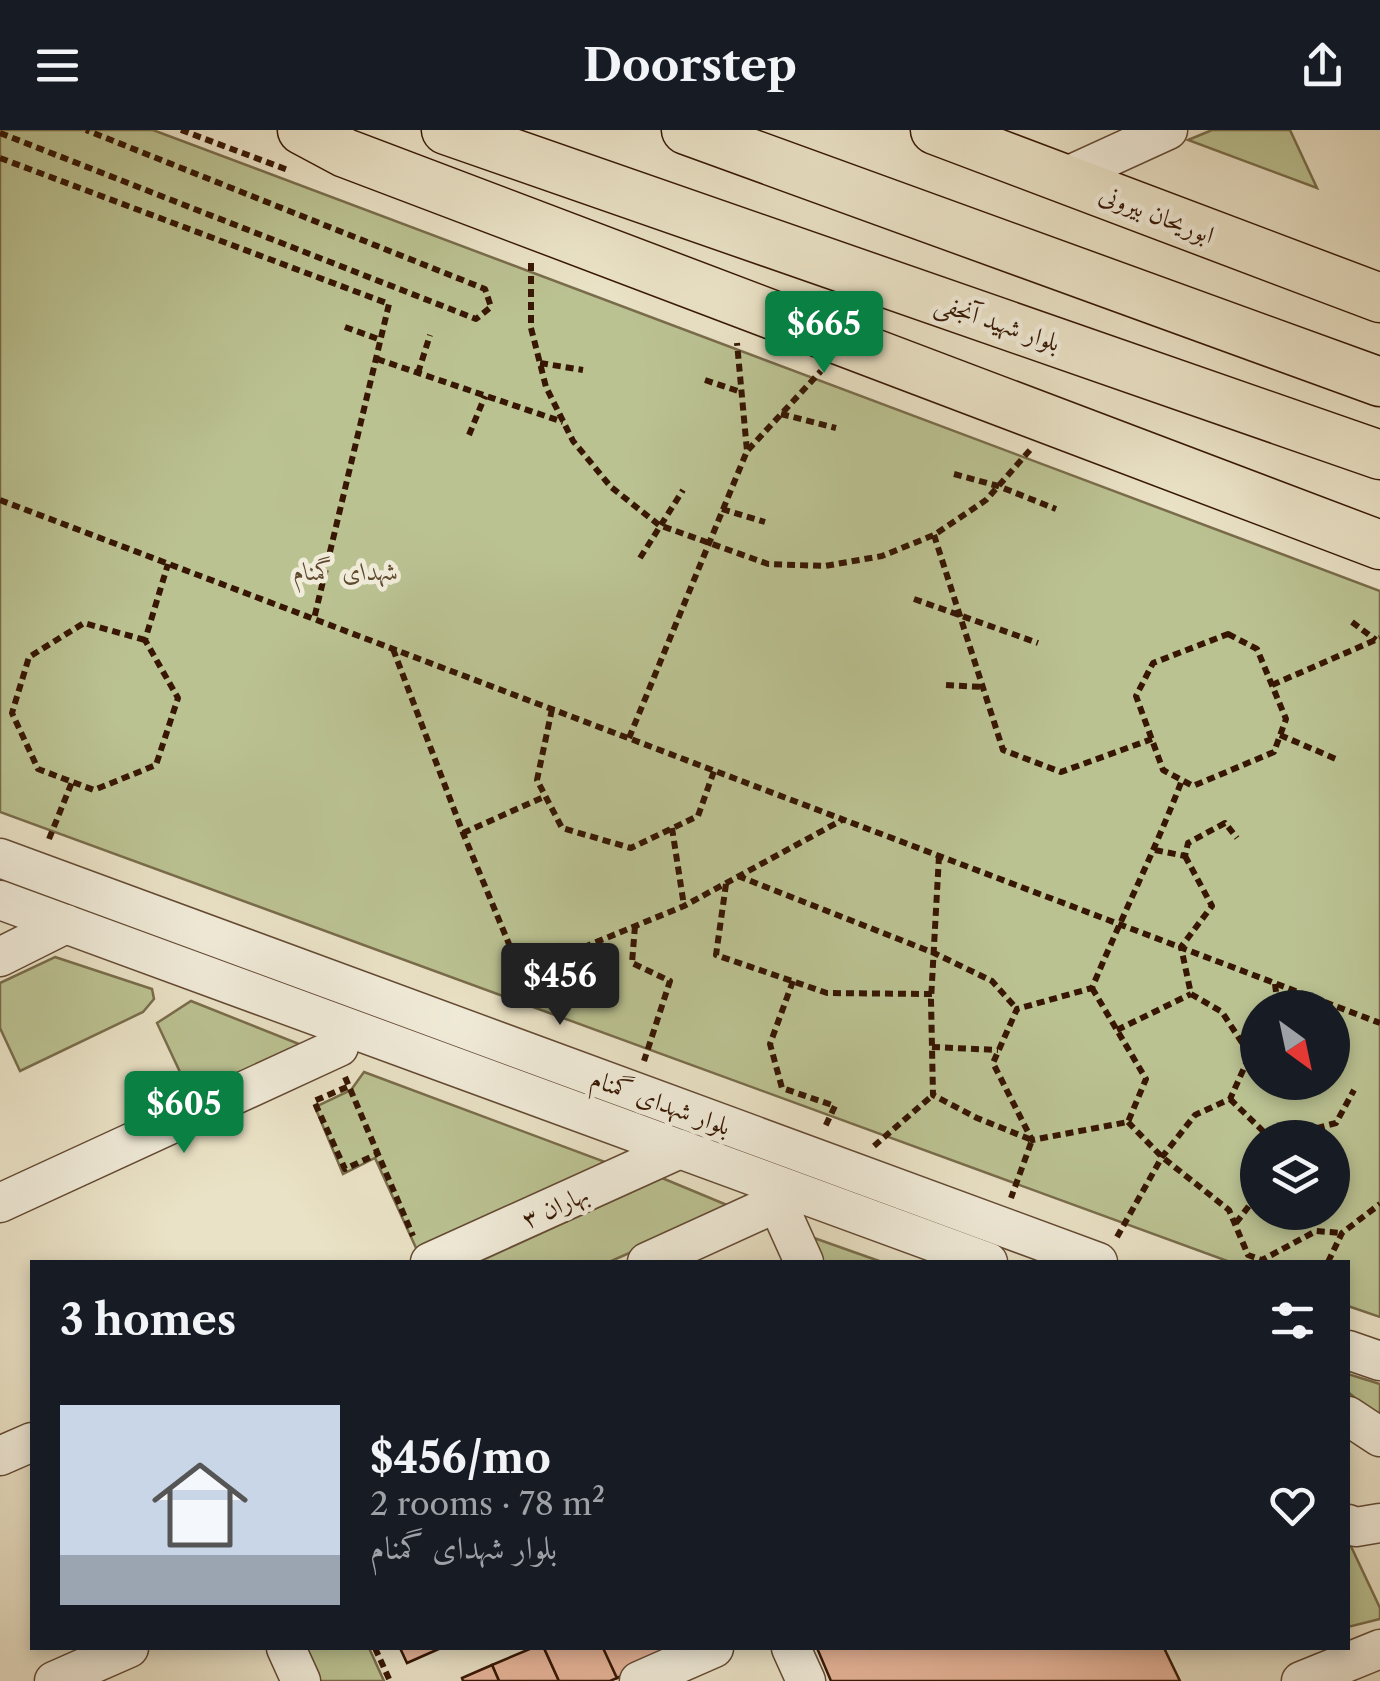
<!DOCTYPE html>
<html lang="en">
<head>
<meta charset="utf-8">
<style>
  :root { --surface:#171b24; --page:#242831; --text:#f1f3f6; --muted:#9ea1a6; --accent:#0b8043 }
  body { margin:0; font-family:"Libre Caslon Text",Amiri,serif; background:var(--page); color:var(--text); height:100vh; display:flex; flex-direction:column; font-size:38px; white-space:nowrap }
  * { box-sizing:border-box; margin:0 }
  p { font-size:32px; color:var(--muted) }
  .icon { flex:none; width:55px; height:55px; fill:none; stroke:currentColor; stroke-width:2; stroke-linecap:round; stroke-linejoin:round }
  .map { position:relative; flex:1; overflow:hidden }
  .details { position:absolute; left:30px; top:1130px; width:1320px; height:390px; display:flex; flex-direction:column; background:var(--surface); border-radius:0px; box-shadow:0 5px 15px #0003 }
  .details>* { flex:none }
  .needle { width:65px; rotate:147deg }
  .tools { position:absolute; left:1240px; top:860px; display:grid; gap:20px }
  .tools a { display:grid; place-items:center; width:110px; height:110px; border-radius:50%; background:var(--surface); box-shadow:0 5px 15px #0003; font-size:50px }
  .price { position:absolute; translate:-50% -85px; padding:0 22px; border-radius:10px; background:var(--accent); color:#fff; font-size:32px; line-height:65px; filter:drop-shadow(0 2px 5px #0008) }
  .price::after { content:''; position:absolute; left:50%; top:60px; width:30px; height:22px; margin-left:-15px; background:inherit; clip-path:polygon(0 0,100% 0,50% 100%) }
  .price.on { background:#222; color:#fff }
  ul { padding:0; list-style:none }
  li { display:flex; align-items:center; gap:30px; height:250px; padding:0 30px }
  li span { display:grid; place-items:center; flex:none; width:280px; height:200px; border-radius:0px; color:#555 }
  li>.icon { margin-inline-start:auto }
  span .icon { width:120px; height:120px; fill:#fffc; stroke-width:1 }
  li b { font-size:42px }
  h2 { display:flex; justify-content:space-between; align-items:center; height:120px; padding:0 30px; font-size:42px }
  header { display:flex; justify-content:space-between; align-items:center; height:130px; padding:0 30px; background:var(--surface); font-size:45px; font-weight:700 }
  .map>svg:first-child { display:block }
  .green { fill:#bbc292; stroke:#796c4b; stroke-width:2.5; fill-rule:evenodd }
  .building { fill:#e6b499; stroke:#371704; stroke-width:2.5 }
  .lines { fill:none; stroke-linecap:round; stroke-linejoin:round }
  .minor-casing { stroke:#644a34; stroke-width:41 }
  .major-casing { stroke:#371704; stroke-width:51 }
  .path { stroke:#371704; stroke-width:6; stroke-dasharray:8 5; stroke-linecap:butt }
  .minor { stroke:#f1ecda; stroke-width:38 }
  .major { stroke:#eae2c6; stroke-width:48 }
  .labels { text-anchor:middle; stroke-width:9; stroke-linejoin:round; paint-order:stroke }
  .street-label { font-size:25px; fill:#371704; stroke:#f1ecda }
  .park-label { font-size:25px; font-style:italic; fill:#5f4a2f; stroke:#f1ecda }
</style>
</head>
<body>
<header><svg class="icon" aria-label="menu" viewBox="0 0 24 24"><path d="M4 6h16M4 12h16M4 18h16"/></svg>Doorstep<svg class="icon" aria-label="share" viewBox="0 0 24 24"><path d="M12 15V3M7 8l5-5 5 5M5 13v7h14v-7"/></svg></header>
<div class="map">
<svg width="1380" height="1551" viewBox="0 0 1380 1551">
  <rect width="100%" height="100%" fill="#eae2c6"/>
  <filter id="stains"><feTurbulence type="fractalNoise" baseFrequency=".002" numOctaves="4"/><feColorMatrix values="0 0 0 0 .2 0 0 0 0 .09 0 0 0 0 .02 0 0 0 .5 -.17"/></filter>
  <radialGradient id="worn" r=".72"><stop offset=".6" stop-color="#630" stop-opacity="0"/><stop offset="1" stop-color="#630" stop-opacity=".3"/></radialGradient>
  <!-- green -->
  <g class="green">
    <path d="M0,0H153L1380,461V1187L1348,1176V1132H1230L0,682ZM1258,878H1332V952H1258ZM1258,1008H1332V1082H1258Z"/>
    <polygon points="1212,0 1290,0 1317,58 1188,10"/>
    <polygon points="55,827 152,859 154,869 143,882 20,941 0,898 0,853"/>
    <polygon points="191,871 299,914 304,924 195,974 157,893"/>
    <polygon points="364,942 624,1039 422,1131 375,1028 343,1044 315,977 351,960"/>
    <polygon points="662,1048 727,1075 725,1081 609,1132 478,1132"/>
    <polygon points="800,1103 882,1132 813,1132"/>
    <polygon points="1348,1244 1380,1254 1380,1289 1348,1262"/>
    <polygon points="1348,1410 1380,1478 1380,1489 1348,1497"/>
    <polygon points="302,1518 369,1518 384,1551 318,1551"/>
  </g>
  <!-- building -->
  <g class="building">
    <polygon points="400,1518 441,1518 407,1533"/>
    <polygon points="532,1518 544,1518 559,1551 499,1551 492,1535"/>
    <polygon points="544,1518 604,1518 617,1548 610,1551 559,1551"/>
    <polygon points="603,1518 663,1518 666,1526 617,1548"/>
    <polygon points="817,1518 1164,1518 1180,1551 831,1551"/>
    <polygon points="492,1535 499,1551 463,1551 462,1548"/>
  </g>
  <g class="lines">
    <!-- minor casing -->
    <g class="minor-casing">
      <g id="minor">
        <polyline points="1063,48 1168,0"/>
        <polyline points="0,728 1098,1132"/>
        <polyline points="0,770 988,1132"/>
        <polyline points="0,827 66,794"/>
        <polyline points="0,1073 339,917"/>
        <polyline points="781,1081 804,1132"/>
        <polyline points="430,1132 680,1019"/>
        <polyline points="647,1132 770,1076"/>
        <polyline points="1348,1220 1380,1231"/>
        <polyline points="1348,1286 1380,1307"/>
        <polyline points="0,1326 32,1312"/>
        <polyline points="1348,1394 1356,1397 1380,1393"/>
        <polyline points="286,1518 301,1551"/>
        <polyline points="791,1518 806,1551"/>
        <polyline points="54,1551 129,1518"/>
        <polyline points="639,1551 714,1518"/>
        <polyline points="1301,1551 1380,1519"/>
      </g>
    </g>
    <!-- major casing -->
    <g class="major-casing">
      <g id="major">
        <polyline points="302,0 345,23 1380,415"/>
        <polyline points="446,0 1380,325"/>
        <polyline points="686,0 1380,252"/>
        <polyline points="935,0 1380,168"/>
      </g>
    </g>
    <!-- path -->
    <g class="path">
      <polyline points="181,0 288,40"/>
      <polyline points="0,3 476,189 491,177 485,159 86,0"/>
      <polyline points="0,28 389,174 314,489"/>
      <polyline points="531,133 531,198 546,257 573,311 611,357 659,395 768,434 825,436 882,426 934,405 986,370 1030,320"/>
      <polyline points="345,197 381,210"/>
      <polyline points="377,229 563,292"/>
      <polyline points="540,233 583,240"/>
      <polyline points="418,243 430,205"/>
      <polyline points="705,250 741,262"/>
      <polyline points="781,284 836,298"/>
      <polyline points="469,305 485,266"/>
      <polyline points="748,320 821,241"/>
      <polyline points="954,344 998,356 1056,379"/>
      <polyline points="0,370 1380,893"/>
      <polyline points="722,379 765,392"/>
      <polyline points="934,405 1003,620 1061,642 1152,609"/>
      <polyline points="640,428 683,360"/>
      <polyline points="914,469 1038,513"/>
      <polyline points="1352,492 1376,510"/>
      <polygon points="1228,504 1257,519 1286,589 1274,622 1193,656 1163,640 1136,566 1153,533"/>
      <polyline points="145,510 84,493 29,527 12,583 38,639 94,660 156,635 178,568 145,510 168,434"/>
      <polyline points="393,519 463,703 521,843 684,776 842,690"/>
      <polyline points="946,555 983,557"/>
      <polyline points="1272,555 1380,508"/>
      <polyline points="552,579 537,650 562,698 631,718 698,686 714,641"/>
      <polyline points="1280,605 1336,629"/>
      <polyline points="629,608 747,321 737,213"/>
      <polyline points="672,698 684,776"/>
      <polyline points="463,703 546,666"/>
      <polyline points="49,709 72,652"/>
      <polyline points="1155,720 1185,726 1188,713 1225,693 1237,708"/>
      <polyline points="939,726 931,870 933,965 977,988 1032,1010 1011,1068"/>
      <polyline points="1185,726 1212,776 1181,817 1191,864 1222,882 1250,925"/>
      <polyline points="738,746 934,823 992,851 1017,879"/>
      <polyline points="726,754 716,825 827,863 932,864"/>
      <polyline points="635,796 632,833 670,851 644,931"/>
      <polyline points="793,851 770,914 782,958 835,976 824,999"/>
      <polyline points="1275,854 1278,878"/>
      <path d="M1092,858L1146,949L1128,992L1032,1010L993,933L1017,879L1092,858C1121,788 1155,721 1182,650"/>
      <polyline points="1117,900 1191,864"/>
      <polyline points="932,917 998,920"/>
      <polyline points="345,947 413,1106"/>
      <polyline points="347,957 314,971 345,1039 377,1024"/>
      <polyline points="1230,969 1270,1008"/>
      <polyline points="1128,992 1162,1027 1229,1080 1248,1125 1262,1130 1316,1101 1342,1103"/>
      <polyline points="1279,1008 1336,993 1354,960"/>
      <polyline points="874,1016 933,965"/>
      <polyline points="1236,1093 1258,1064"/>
      <polyline points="1117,1107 1162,1027 1195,985 1230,969 1250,925 1258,921"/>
      <polyline points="1328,1132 1342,1103 1380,1074"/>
      <polyline points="375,1518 390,1551"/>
    </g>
    <!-- minor -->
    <use href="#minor" class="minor"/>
    <!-- major -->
    <use href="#major" class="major"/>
  </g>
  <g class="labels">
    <!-- street labels -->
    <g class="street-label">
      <text transform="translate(1157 84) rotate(21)" y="9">ابوریحان بیرونی</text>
      <text transform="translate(998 192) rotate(19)" y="9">بلوار شهید آنجفی</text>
      <text transform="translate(661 972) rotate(20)" y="9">بلوار شهدای گمنام</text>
      <text transform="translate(555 1076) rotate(-24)" y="9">بهاران ۳</text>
    </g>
    <!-- park labels -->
    <g class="park-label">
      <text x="346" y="450">شهدای گمنام</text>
    </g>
  </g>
  <rect width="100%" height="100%" filter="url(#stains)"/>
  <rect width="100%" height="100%" fill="url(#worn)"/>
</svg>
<div class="tools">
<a><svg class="needle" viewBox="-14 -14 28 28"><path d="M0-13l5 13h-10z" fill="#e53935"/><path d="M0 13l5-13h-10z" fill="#9ea1a6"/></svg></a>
<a><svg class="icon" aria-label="layers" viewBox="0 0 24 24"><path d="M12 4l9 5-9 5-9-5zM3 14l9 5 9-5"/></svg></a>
</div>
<b class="price" style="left:824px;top:246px">$665</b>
<b class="price on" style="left:560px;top:898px">$456</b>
<b class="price" style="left:184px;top:1026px">$605</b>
<section class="details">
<h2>3 homes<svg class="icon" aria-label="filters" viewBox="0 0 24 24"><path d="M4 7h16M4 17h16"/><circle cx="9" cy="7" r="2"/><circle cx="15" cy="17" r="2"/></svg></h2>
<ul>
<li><span style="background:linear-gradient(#c9d6e8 75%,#9aa5b1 0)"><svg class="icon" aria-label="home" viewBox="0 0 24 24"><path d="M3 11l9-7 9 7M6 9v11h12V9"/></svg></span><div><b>$456/mo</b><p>2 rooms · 78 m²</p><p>بلوار شهدای گمنام</p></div><svg class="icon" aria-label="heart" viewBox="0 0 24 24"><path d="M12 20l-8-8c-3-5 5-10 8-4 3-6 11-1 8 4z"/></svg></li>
</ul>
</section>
</div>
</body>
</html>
